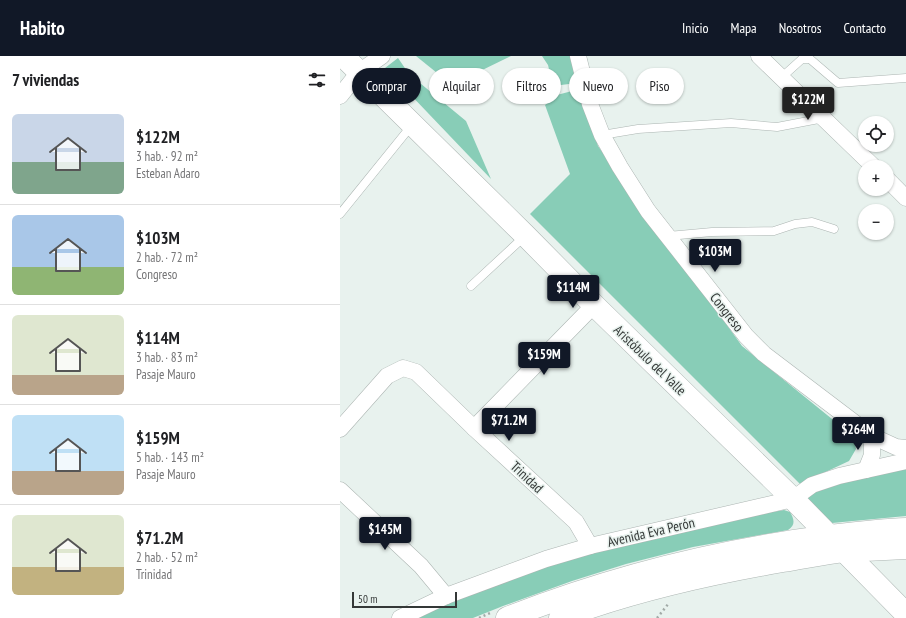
<!DOCTYPE html>
<html lang="es">
<head>
<meta charset="utf-8">
<style>
  :root { --surface:#fff; --page:#f6f6f6; --text:#202124; --muted:#757577; --line:#e0e0e0; --accent:#111827 }
  body { margin:0; font-family:"PT Sans Narrow",sans-serif; background:var(--page); color:var(--text); height:100vh; display:flex; flex-direction:column; font-size:15px; white-space:nowrap }
  * { box-sizing:border-box; margin:0 }
  p { font-size:13px; color:var(--muted) }
  .icon { flex:none; width:22px; height:22px; fill:none; stroke:currentColor; stroke-width:2; stroke-linecap:round; stroke-linejoin:round }
  .map { position:relative; flex:1; overflow:hidden }
  .panel { display:flex; flex-direction:column; background:var(--surface); width:340px }
  .panel>* { flex:none }
  .banner { position:absolute; left:12px; top:12px; width:380px; height:36px; display:flex; gap:8px }
  .fabs { position:absolute; left:518px; top:60px; display:grid; gap:8px }
  .fabs a { display:grid; place-items:center; width:36px; height:36px; border-radius:50%; background:var(--surface); box-shadow:0 1px 3px #0004; font-size:20px }
  .scale { position:absolute; left:12px; bottom:10px; width:105px; box-sizing:border-box; padding-left:4px; border:2px solid #343837; border-top:0; font-size:11px; line-height:14px; white-space:nowrap; color:#343837; -webkit-text-stroke:3px #e8f2ee; paint-order:stroke }
  .price { position:absolute; translate:-50% -34px; padding:0 9px; border-radius:4px; background:var(--accent); color:#fff; font-size:13px; line-height:26px; filter:drop-shadow(0 1px 2px #0008) }
  .price::after { content:''; position:absolute; left:50%; top:24px; width:12px; height:9px; margin-left:-6px; background:inherit; clip-path:polygon(0 0,100% 0,50% 100%) }
  .price.on { background:#222; color:#fff }
  ul { padding:0; list-style:none }
  li { display:flex; align-items:center; gap:12px; height:100px; padding:0 12px }
  li+li { border-top:1px solid var(--line) }
  li span { display:grid; place-items:center; flex:none; width:112px; height:80px; border-radius:6px; color:#555 }
  li>.icon { margin-inline-start:auto }
  span .icon { width:48px; height:48px; fill:#fffc; stroke-width:1 }
  li b { font-size:17px }
  h2 { display:flex; justify-content:space-between; align-items:center; height:48px; padding:0 12px; font-size:17px }
  .chip { padding:0 14px; border-radius:18px; background:var(--surface); box-shadow:0 1px 3px #0004; font-size:14px; line-height:36px }
  .chip.on { background:var(--accent); color:#fff }
  header { display:flex; align-items:center; gap:24px; box-sizing:border-box; height:56px; padding:0 20px; background:var(--accent); color:#fff }
  header strong { font-size:19px }
  nav { display:flex; gap:22px; margin-inline-start:auto; font-size:14px }
  main { display:flex; flex:1; min-height:0 }
  .map>svg:first-child { display:block }
  .green { fill:#88cdb7 }
  .lines { fill:none; stroke-linecap:round; stroke-linejoin:round }
  .lane-casing { stroke:#acb5b2; stroke-width:9 }
  .street-casing { stroke:#acb5b2; stroke-width:17 }
  .secondary-casing { stroke:#acb5b2; stroke-width:23 }
  .primary-casing { stroke:#acb5b2; stroke-width:23 }
  .path { stroke:#a2aaa7; stroke-width:2.5; stroke-dasharray:2 3; stroke-linecap:butt }
  .lane { stroke:#fff; stroke-width:8 }
  .street { stroke:#fff; stroke-width:16 }
  .secondary { stroke:#fff; stroke-width:22 }
  .primary { stroke:#fff; stroke-width:22 }
  .labels { text-anchor:middle; stroke-width:3; stroke-linejoin:round; paint-order:stroke }
  .street-label { font-size:14px; fill:#343837; stroke:#e8f2ee }
</style>
</head>
<body>
<header>
<strong>Habito</strong>
<nav><a>Inicio</a><a>Mapa</a><a>Nosotros</a><a>Contacto</a></nav>
</header>
<main>
<section class="panel">
<h2>7 viviendas<svg class="icon" aria-label="filters" viewBox="0 0 24 24"><path d="M4 7h16M4 17h16"/><circle cx="9" cy="7" r="2"/><circle cx="15" cy="17" r="2"/></svg></h2>
<ul>
<li><span style="background:linear-gradient(#c9d6e8 60%,#7fa58c 0)"><svg class="icon" aria-label="home" viewBox="0 0 24 24"><path d="M3 11l9-7 9 7M6 9v11h12V9"/></svg></span><div><b>$122M</b><p>3 hab. · 92 m²</p><p>Esteban Adaro</p></div></li>
<li><span style="background:linear-gradient(#a9c7e8 65%,#8fb573 0)"><svg class="icon" aria-label="home" viewBox="0 0 24 24"><path d="M3 11l9-7 9 7M6 9v11h12V9"/></svg></span><div><b>$103M</b><p>2 hab. · 72 m²</p><p>Congreso</p></div></li>
<li><span style="background:linear-gradient(#dfe7d0 75%,#b9a48a 0)"><svg class="icon" aria-label="home" viewBox="0 0 24 24"><path d="M3 11l9-7 9 7M6 9v11h12V9"/></svg></span><div><b>$114M</b><p>3 hab. · 83 m²</p><p>Pasaje Mauro</p></div></li>
<li><span style="background:linear-gradient(#bfe0f5 70%,#b9a48a 0)"><svg class="icon" aria-label="home" viewBox="0 0 24 24"><path d="M3 11l9-7 9 7M6 9v11h12V9"/></svg></span><div><b>$159M</b><p>5 hab. · 143 m²</p><p>Pasaje Mauro</p></div></li>
<li><span style="background:linear-gradient(#dfe7d0 65%,#c2b280 0)"><svg class="icon" aria-label="home" viewBox="0 0 24 24"><path d="M3 11l9-7 9 7M6 9v11h12V9"/></svg></span><div><b>$71.2M</b><p>2 hab. · 52 m²</p><p>Trinidad</p></div></li>
</ul>
</section>
<div class="map">
<svg width="566" height="562" viewBox="0 0 566 562">
  <rect width="100%" height="100%" fill="#e8f2ee"/>
  <!-- green -->
  <g class="green">
    <polygon points="76,0 171,0 130,20 102,21"/>
    <polygon points="202,0 231,0 237,27 213,30 208,9"/>
    <polygon points="58,2 69,18 126,65 151,123 45,12"/>
    <polygon points="232,35 243,40 258,90 402,290 513,380 516,393 509,405 460,428 190,158 230,118 205,49 217,39"/>
    <polygon points="566,412 566,460 492,467 465,441 471,435 511,423"/>
    <path d="M444,454L450,456C454,463 456,469 448,474L353,491L286,508L232,525L163,550L133,562H72L115,544L242,497L390,463Z"/>
  </g>
  <g class="lines">
    <!-- lane casing -->
    <g class="lane-casing">
      <g id="lane">
        <polyline points="442,21 462,3 470,3 498,27 566,22"/>
        <polyline points="262,79 298,73 391,67 437,71 484,62"/>
        <polyline points="0,158 72,69"/>
        <polyline points="328,180 372,176 434,175 455,168 472,166 494,173"/>
        <polyline points="131,230 185,180"/>
      </g>
    </g>
    <!-- street casing -->
    <g class="street-casing">
      <g id="street">
        <polyline points="238,0 250,48 262,79 280,111 308,155 406,280 424,298 532,380 556,391 566,392"/>
        <polyline points="419,0 534,111"/>
        <polyline points="0,40 19,16 42,0"/>
        <polyline points="547,123 566,142"/>
        <polyline points="134,372 254,249"/>
        <polyline points="0,373 47,320 63,312 76,316 134,372 236,466 250,490"/>
        <polyline points="526,414 532,399 532,380"/>
        <polyline points="0,434 81,510 106,540"/>
        <polyline points="60,562 106,540 206,503 250,490 453,443 472,429 499,420 566,405"/>
      </g>
    </g>
    <!-- secondary casing -->
    <g class="secondary-casing">
      <polyline id="secondary" points="3,0 185,179 254,249 453,443 566,558"/>
    </g>
    <!-- primary casing -->
    <g class="primary-casing">
      <g id="primary">
        <path d="M167,562C271,521 379,494 490,480C516,477 541,474 566,473"/>
        <path d="M220,562C292,535 367,518 443,505C463,502 485,497 505,495C526,494 546,493 566,492"/>
      </g>
    </g>
    <!-- path -->
    <g class="path">
      <polyline points="139,562 150,557"/>
      <polyline points="317,562 329,547"/>
    </g>
    <!-- lane -->
    <use href="#lane" class="lane"/>
    <!-- street -->
    <use href="#street" class="street"/>
    <!-- secondary -->
    <use href="#secondary" class="secondary"/>
    <!-- primary -->
    <use href="#primary" class="primary"/>
  </g>
  <g class="labels">
    <!-- street labels -->
    <g class="street-label">
      <text transform="translate(387 256) rotate(52)" y="5">Congreso</text>
      <text transform="translate(310 304) rotate(44)" y="5">Aristóbulo del Valle</text>
      <text transform="translate(187 421) rotate(43)" y="5">Trinidad</text>
      <text transform="translate(311 476) rotate(-13)" y="5">Avenida Eva Perón</text>
    </g>
  </g>
</svg>
<div class="fabs">
<a><svg class="icon" aria-label="locate" viewBox="0 0 24 24"><circle cx="12" cy="12" r="6"/><path d="M12 2v4M12 18v4M2 12h4M18 12h4"/></svg></a>
<a>+</a>
<a>−</a>
</div>
<div class="scale">50 m</div>
<b class="price on" style="left:468px;top:65px">$122M</b>
<b class="price" style="left:375px;top:217px">$103M</b>
<b class="price" style="left:233px;top:253px">$114M</b>
<b class="price" style="left:204px;top:320px">$159M</b>
<b class="price" style="left:169px;top:386px">$71.2M</b>
<b class="price" style="left:518px;top:395px">$264M</b>
<b class="price" style="left:45px;top:495px">$145M</b>
<div class="banner">
<a class="chip on">Comprar</a>
<a class="chip">Alquilar</a>
<a class="chip">Filtros</a>
<a class="chip">Nuevo</a>
<a class="chip">Piso</a>
</div>
</div>
</main>
</body>
</html>
